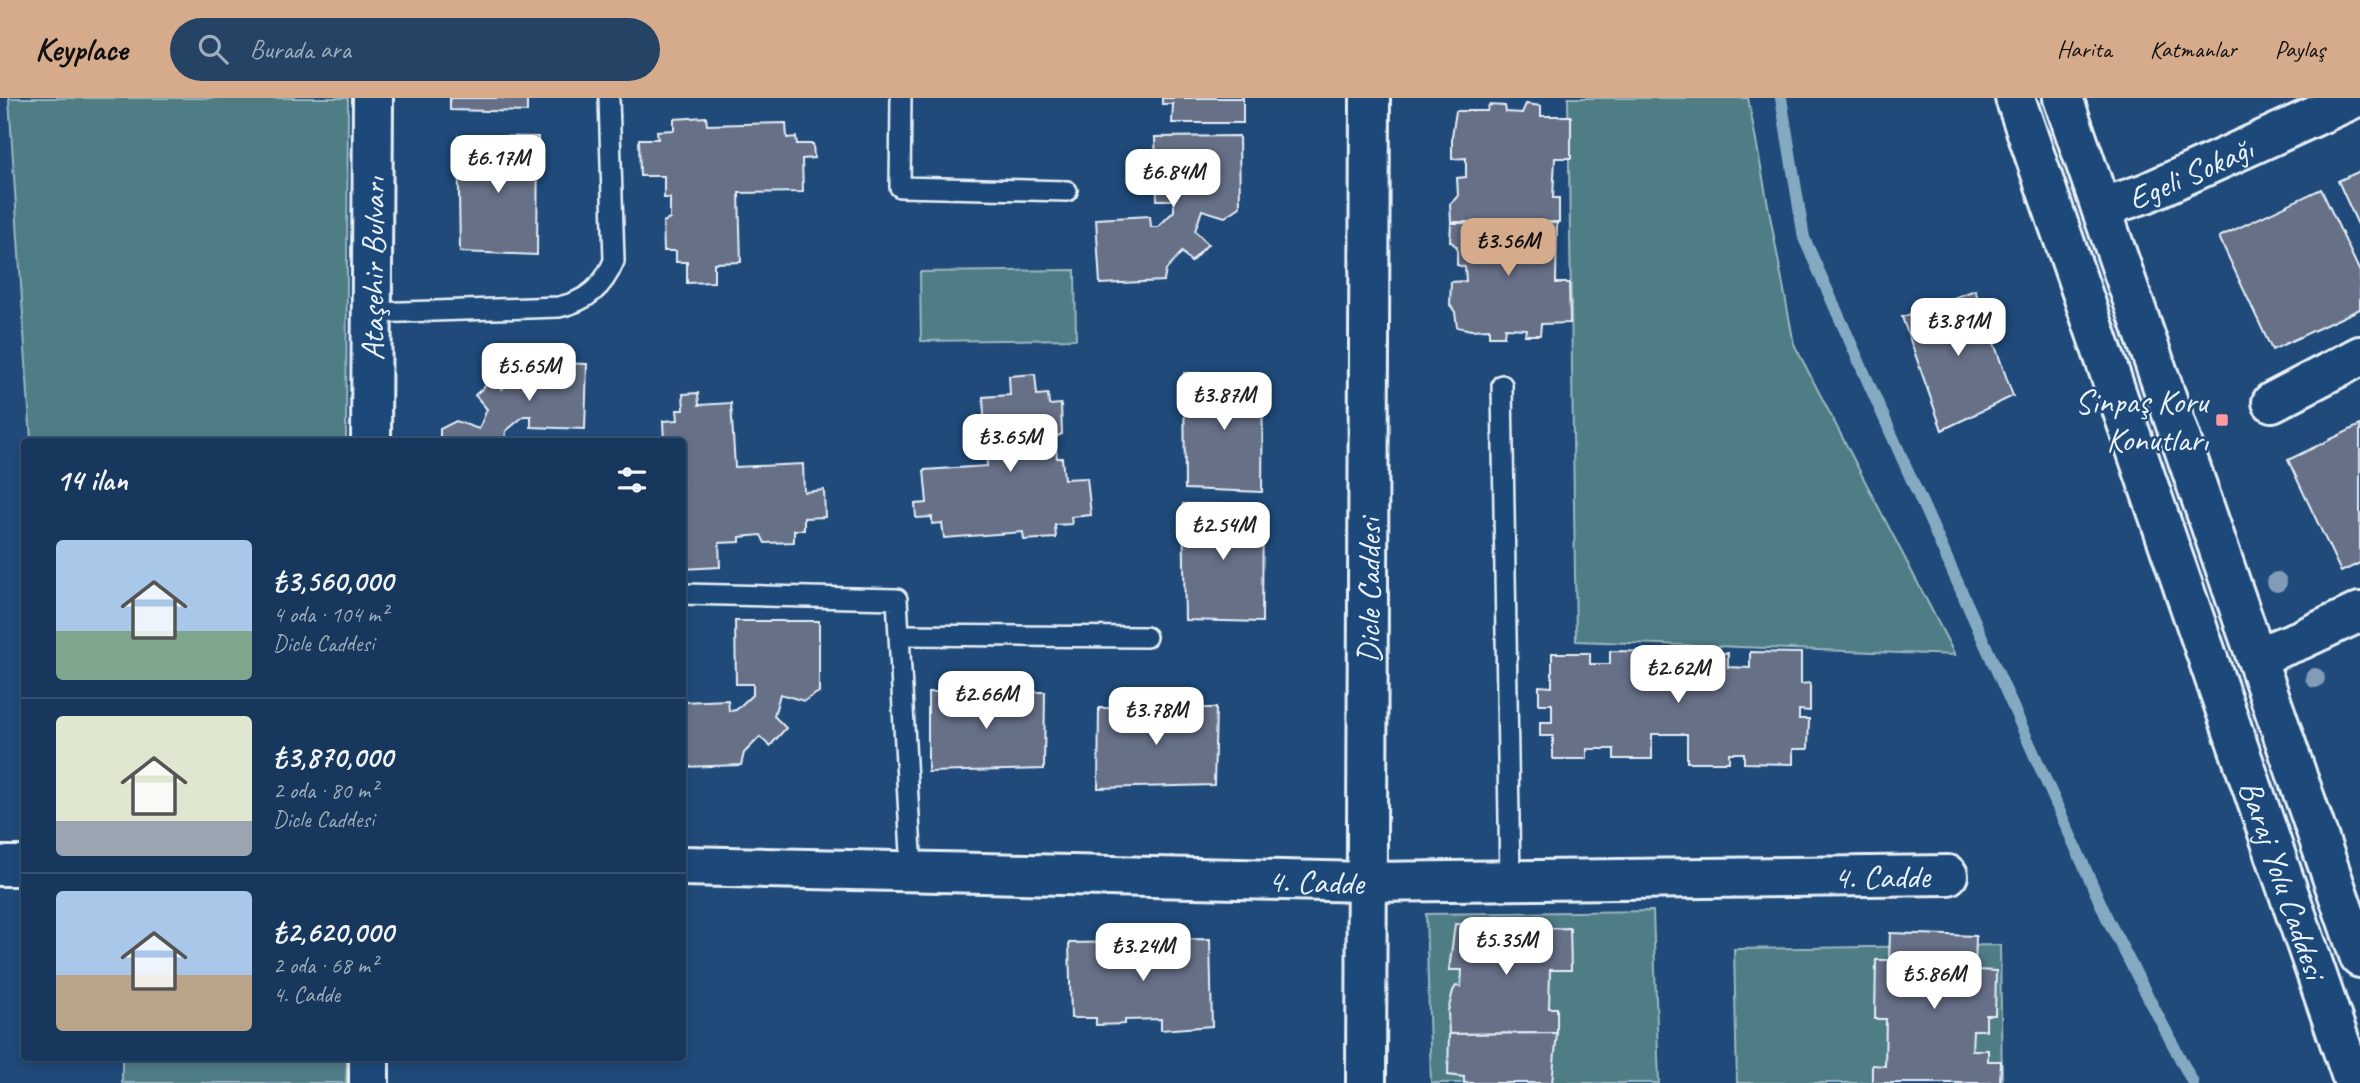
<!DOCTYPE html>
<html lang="tr">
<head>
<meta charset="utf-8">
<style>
  :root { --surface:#17385c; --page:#244365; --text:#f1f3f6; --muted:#9eacbb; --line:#365272; --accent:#d6ab8b }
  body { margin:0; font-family:Caveat,sans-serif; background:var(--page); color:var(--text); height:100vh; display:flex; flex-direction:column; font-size:26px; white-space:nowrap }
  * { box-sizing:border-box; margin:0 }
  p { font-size:23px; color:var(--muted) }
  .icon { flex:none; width:38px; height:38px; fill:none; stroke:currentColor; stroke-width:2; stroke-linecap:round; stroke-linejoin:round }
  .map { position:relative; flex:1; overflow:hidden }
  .drawer { position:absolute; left:21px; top:340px; width:665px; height:623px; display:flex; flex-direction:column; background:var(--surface); border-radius:7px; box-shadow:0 4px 10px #0003,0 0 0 2px var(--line) }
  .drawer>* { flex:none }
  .price { position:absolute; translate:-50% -60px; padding:0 16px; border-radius:14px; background:#fff; color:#222; font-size:23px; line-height:46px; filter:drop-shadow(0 2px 4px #0008) }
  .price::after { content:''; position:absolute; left:50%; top:42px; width:21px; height:16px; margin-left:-10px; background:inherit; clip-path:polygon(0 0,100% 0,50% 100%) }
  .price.selected { background:var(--accent); color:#111 }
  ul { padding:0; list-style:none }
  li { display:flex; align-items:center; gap:21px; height:175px; padding:0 35px }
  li+li { border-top:2px solid var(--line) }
  li span { display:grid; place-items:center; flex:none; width:196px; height:140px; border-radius:7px; color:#555 }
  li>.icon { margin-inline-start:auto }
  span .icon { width:84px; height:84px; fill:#fffc; stroke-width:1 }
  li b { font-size:30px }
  h2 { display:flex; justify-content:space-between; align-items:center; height:84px; padding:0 35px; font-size:30px }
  header { display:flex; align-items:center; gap:42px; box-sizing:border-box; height:98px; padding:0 35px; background:var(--accent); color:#111 }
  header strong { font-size:33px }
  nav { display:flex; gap:38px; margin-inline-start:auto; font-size:24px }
  .search { width:490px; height:63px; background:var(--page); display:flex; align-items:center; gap:18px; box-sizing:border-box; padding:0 24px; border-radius:38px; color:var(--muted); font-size:26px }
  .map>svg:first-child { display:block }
  .green { fill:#4f7d86; stroke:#9cb7bf; stroke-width:2 }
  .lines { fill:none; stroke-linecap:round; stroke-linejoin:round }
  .stream { stroke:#84aac1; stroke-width:12 }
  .building { fill:#666f87; stroke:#e8f1f8; stroke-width:2 }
  .lane-casing { stroke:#e8f1f8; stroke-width:24 }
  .street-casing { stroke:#e8f1f8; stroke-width:44 }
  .secondary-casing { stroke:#e8f1f8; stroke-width:44 }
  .lane { stroke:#1f4a7a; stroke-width:19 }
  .street { stroke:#1f4a7a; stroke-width:38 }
  .secondary { stroke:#1f4a7a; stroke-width:38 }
  .tree { fill:#819cb6 }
  .poi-dot { fill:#ff9aa2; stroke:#1f4a7a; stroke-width:2.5 }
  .labels { text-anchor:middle; stroke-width:5; stroke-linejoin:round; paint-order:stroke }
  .street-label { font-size:33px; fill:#e8f1f8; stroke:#1f4a7a }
  .poi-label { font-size:33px; fill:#e8f1f8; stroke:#1f4a7a; text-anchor:end }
</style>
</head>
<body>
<header>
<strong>Keyplace</strong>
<div class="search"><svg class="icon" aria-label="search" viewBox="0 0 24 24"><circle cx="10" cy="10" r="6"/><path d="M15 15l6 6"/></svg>Burada ara</div>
<nav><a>Harita</a><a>Katmanlar</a><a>Paylaş</a></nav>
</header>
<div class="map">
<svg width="2360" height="985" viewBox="0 0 2360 985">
  <rect width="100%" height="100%" fill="#1f4a7a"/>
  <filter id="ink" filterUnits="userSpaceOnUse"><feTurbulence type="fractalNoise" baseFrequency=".0143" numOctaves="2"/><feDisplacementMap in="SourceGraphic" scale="14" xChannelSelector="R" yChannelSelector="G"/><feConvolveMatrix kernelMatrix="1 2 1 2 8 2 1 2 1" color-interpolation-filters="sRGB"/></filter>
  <g filter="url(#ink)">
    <!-- green -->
    <g class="green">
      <polygon points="9,0 348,0 346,343 31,343"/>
      <polygon points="1568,0 1748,0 1794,246 1955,557 1576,543"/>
      <polygon points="1075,172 1076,241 921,243 920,174"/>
      <polygon points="1653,813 1659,985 1431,985 1426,816"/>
      <polygon points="2000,847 2002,985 1737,985 1734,851"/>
      <polygon points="122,959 347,959 346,985 122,985"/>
    </g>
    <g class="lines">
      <!-- stream -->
      <polyline class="stream" points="1781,0 1804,140 2108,822 2193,985"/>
    </g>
    <!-- building -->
    <g class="building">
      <polygon points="450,0 527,0 527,14 450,12"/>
      <polygon points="1162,0 1243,0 1243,25 1172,25 1173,6 1162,6"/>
      <polygon points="1526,6 1541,8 1541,18 1571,18 1571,60 1555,60 1553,100 1559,100 1559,124 1451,124 1450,106 1458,98 1457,80 1466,79 1466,60 1452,61 1452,38 1456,13 1487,13 1489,7 1505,8 1506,14 1522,15"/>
      <polygon points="706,19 707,27 786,25 787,40 796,39 797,46 813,46 814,60 802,61 803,94 739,95 741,164 714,165 714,184 687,185 687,164 676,164 676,153 664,153 663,124 670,121 670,100 664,100 664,78 640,78 639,41 658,41 657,33 674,32 674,21"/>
      <polygon points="458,38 538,39 537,157 460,154"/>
      <polygon points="1239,38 1240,109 1225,119 1202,112 1195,133 1208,146 1191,164 1182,154 1166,172 1164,183 1100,186 1096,121 1150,118 1151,129 1158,129 1174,113 1174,102 1157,102 1155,39"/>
      <polygon points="2360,73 2360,131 2338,83"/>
      <polygon points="2321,91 2360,174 2360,211 2272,252 2219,139"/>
      <polygon points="1451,125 1557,125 1556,185 1569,185 1570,225 1541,226 1540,237 1525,237 1526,231 1505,230 1504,238 1489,238 1489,231 1471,232 1457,229 1455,214 1450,207 1451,184 1466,183 1465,169 1457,167 1457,149 1450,143"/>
      <polygon points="1975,192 2013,298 1942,332 1902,219"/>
      <polygon points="523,264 587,266 585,331 531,329 531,318 524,318 506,333 505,343 440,343 440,331 456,323 479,331 487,311 475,297 493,281 502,291 520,275"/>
      <polygon points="1184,275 1263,277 1262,394 1185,391"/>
      <polygon points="1035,276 1037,297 1048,296 1049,307 1061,306 1062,336 1055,339 1057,360 1062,360 1064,381 1087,380 1091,417 1071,419 1072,426 1055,427 1056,440 1024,442 1023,434 944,440 942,425 932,426 932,419 916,420 915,406 927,405 924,372 987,368 983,299 1010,297 1009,278"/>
      <polygon points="698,295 699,307 731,305 735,369 803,366 804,394 824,392 825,419 804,420 804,432 794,432 794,444 765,445 761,437 740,439 740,444 719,445 720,469 683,471 682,343 664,343 663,323 678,322 677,312 684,312 683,296"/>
      <polygon points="2360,327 2360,465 2341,474 2288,362"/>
      <polygon points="1183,406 1263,407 1262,524 1185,522"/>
      <polygon points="735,523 819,523 819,594 804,603 780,596 774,618 786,630 770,648 760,639 744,655 741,667 682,669 682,604 728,602 729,613 736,612 753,596 753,586 736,586"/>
      <polygon points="1610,553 1728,555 1728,569 1750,570 1750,554 1801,555 1801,586 1810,585 1810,613 1799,612 1799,621 1809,621 1808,651 1793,651 1793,666 1744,665 1744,655 1729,655 1729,664 1687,664 1687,636 1652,636 1652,661 1614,661 1614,651 1587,651 1587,661 1553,661 1553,638 1540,638 1540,624 1552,624 1552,606 1539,606 1539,588 1552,589 1552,555 1590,555 1590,566 1610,566"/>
      <polygon points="928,594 1045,594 1044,671 928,674"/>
      <polygon points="1099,610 1216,610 1214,687 1098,690"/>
      <polygon points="1486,820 1504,820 1502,828 1520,828 1523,820 1538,820 1538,831 1570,830 1571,872 1550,872 1549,910 1557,910 1557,935 1449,936 1448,913 1453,893 1456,888 1461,889 1462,872 1449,872 1455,826 1484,827"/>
      <polygon points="1890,835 1976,838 1975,872 1996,873 1995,917 1986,917 1986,932 1973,932 1972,952 1988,952 1988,963 2001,963 2000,985 1872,985 1872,967 1885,968 1886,921 1875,921 1876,862 1889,862"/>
      <polygon points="1210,841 1212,928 1161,932 1161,921 1125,922 1125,926 1096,927 1096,920 1071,920 1069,845 1130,844 1130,852 1151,852 1151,842"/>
      <polygon points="1557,935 1552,985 1464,985 1464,979 1448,977 1449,936"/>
    </g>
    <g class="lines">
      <!-- lane casing -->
      <g class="lane-casing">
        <g id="lane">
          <polyline points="901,0 900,89 1067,93"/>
          <path d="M372,215L559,209C587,203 603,189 614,163L609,0"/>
          <polyline points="1502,287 1510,783"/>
          <polyline points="682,496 897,501 912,773"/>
          <polyline points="900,537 1146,539"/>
        </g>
      </g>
      <!-- street casing -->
      <g class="street-casing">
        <g id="street">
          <path id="s1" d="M2101,110L2146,95L2355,0"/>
          <polyline points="2272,304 2360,258"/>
          <polyline points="2256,559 2300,542 2360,514"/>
          <polyline points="0,768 24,768"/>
          <path id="s2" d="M682,768L1366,784L1948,777"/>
          <path id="s3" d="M1366,985L1370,0"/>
        </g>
      </g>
      <!-- secondary casing -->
      <g class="secondary-casing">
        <g id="secondary">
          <path id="s4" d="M2015,0L2354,985"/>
          <polyline points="2063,0 2360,860"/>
          <path id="s5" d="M371,343L373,0"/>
          <polyline points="369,959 369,985"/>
        </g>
      </g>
      <!-- lane -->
      <use href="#lane" class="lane"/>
      <!-- street -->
      <use href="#street" class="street"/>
      <!-- secondary -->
      <use href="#secondary" class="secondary"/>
    </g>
    <!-- trees -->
    <g class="tree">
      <circle cx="2277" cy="484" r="10"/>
      <circle cx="2315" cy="580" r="10"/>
    </g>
  </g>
  <!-- markers -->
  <rect class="poi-dot" x="2215" y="315" width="14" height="14" rx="3.5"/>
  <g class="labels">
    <!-- street labels -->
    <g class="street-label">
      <text dy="12" stroke="none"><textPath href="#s1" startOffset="96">Egeli Sokağı</textPath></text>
      <text dy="12" stroke="none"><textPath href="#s5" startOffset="172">Ataşehir Bulvarı</textPath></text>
      <text dy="12" stroke="none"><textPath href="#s3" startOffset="492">Dicle Caddesi</textPath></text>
      <text dy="12" stroke="none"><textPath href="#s2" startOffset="1200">4. Cadde</textPath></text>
      <text dy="12" stroke="none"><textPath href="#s4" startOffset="826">Baraj Yolu Caddesi</textPath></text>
      <text dy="12" stroke="none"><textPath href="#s2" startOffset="634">4. Cadde</textPath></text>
    </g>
    <!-- poi labels -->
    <g class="poi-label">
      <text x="2208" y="315">Sinpaş Koru<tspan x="2208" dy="38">Konutları</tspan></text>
    </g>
  </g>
</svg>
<b class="price" style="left:498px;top:97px">₺6.17M</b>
<b class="price" style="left:1173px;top:111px">₺6.84M</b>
<b class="price selected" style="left:1508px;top:180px">₺3.56M</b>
<b class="price" style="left:1958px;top:260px">₺3.81M</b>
<b class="price" style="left:529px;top:305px">₺5.65M</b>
<b class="price" style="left:1224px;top:334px">₺3.87M</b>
<b class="price" style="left:1010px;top:376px">₺3.65M</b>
<b class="price" style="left:1223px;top:464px">₺2.54M</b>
<b class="price" style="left:1678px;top:607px">₺2.62M</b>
<b class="price" style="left:986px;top:633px">₺2.66M</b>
<b class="price" style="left:1156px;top:649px">₺3.78M</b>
<b class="price" style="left:1506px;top:879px">₺5.35M</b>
<b class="price" style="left:1143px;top:885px">₺3.24M</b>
<b class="price" style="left:1934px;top:913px">₺5.86M</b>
<section class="drawer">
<h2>14 ilan<svg class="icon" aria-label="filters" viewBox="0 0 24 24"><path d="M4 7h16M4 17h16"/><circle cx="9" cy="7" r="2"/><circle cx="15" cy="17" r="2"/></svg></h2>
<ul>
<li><span style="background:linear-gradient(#a9c7e8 65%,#7fa58c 0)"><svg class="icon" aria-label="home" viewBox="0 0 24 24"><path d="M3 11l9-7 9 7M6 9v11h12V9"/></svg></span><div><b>₺3,560,000</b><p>4 oda · 104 m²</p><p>Dicle Caddesi</p></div></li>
<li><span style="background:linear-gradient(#dfe7d0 75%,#9aa5b1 0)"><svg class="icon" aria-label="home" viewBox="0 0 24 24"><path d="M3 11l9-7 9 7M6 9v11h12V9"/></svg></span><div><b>₺3,870,000</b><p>2 oda · 80 m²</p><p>Dicle Caddesi</p></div></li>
<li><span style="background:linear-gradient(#a9c7e8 60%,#b9a48a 0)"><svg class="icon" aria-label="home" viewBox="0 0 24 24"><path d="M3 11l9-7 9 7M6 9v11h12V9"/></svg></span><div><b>₺2,620,000</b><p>2 oda · 68 m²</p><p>4. Cadde</p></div></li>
</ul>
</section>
</div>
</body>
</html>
